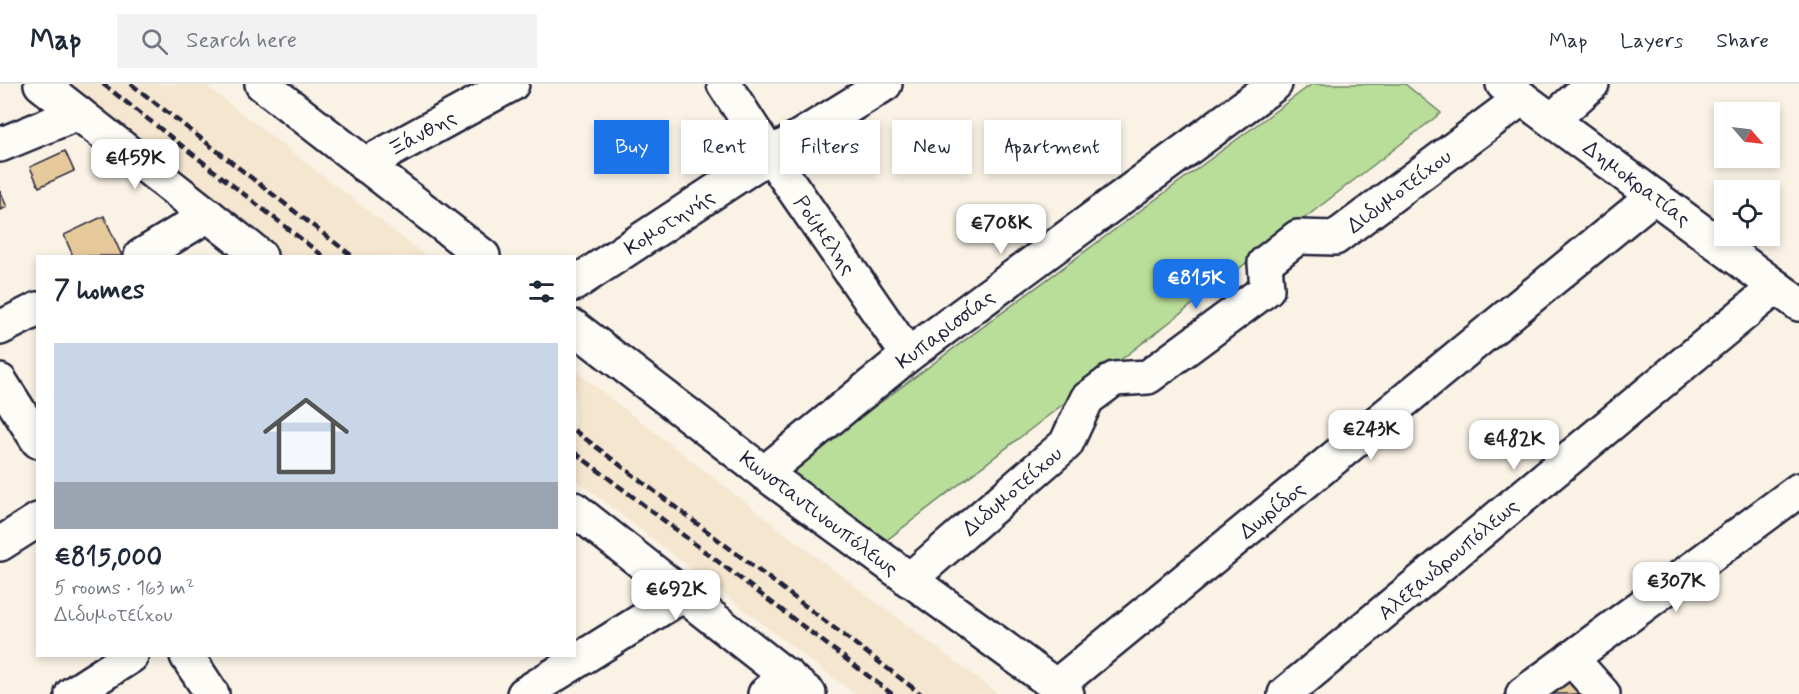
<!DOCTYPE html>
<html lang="en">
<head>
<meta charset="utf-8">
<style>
  :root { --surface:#fff; --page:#f2f2f3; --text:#1f2937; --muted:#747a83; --line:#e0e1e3; --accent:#1a73e8 }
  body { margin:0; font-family:Mynerve,sans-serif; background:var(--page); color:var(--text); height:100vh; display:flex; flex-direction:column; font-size:22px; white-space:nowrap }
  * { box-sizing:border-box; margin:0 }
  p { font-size:20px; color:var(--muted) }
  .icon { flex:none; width:33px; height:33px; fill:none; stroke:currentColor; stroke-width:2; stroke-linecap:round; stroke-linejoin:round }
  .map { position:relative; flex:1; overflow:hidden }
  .side { position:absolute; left:36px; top:171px; width:540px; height:402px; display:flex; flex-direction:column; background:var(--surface); border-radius:0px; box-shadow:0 3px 9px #0003 }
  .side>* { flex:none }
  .hud { position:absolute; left:594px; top:36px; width:570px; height:54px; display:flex; gap:12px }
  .needle { width:39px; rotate:118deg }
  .controls { position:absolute; left:1714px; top:18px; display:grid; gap:12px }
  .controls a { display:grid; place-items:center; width:66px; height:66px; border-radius:0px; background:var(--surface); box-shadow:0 3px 9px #0003; font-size:30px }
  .price { position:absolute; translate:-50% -51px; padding:0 14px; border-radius:12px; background:#fff; color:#222; font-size:20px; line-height:39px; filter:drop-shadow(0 2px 3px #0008) }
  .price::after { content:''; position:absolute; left:50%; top:36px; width:18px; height:14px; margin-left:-9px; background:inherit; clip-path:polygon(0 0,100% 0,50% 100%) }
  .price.selected { background:var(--accent); color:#fff }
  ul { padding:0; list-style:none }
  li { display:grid; align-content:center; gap:12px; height:318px; padding:0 18px }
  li+li { border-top:2px solid var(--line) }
  li span { display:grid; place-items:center; height:186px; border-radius:0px; color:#555 }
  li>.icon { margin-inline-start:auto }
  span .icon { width:108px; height:108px; fill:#fffc; stroke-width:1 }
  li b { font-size:26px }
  h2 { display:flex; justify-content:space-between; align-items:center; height:72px; padding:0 18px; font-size:26px }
  .tag { padding:0 21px; border-radius:0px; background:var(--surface); box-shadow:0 3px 9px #0003; font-size:21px; line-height:54px }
  .tag.selected { background:var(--accent); color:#fff }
  header { display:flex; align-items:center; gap:36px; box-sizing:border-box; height:84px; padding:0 30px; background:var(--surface); border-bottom:2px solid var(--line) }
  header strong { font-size:28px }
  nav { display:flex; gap:33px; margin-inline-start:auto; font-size:21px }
  .search { width:420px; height:54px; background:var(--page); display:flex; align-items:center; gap:15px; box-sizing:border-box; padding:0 21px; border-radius:0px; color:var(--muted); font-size:22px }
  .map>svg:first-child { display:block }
  .built { fill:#f4e6cf }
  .green { fill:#b9de99; stroke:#6e806a; stroke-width:1.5 }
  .building { fill:#e7ca9b; stroke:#22223b; stroke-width:1.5 }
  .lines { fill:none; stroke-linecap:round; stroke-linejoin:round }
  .minor-casing { stroke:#22223b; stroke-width:38 }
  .tertiary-casing { stroke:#22223b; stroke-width:38 }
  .secondary-casing { stroke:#22223b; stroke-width:38 }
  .minor { stroke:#fdfcf7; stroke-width:33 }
  .tertiary { stroke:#fdfcf7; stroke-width:33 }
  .secondary { stroke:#fdfcf7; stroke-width:33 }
  .rail { stroke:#22223b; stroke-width:4.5; stroke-dasharray:9 4.5; stroke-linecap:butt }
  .labels { text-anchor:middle; stroke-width:4.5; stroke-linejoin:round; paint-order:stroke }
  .street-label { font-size:21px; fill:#22223b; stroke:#fdfcf7 }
</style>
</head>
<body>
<header>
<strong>Map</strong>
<div class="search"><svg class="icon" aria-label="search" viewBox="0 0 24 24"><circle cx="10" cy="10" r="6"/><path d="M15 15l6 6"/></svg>Search here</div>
<nav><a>Map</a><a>Layers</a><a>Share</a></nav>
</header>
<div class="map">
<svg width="1799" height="610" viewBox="0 0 1799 610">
  <rect width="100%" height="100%" fill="#f9f2e5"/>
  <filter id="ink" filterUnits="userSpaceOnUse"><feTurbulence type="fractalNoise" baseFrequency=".0167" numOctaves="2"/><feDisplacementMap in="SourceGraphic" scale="12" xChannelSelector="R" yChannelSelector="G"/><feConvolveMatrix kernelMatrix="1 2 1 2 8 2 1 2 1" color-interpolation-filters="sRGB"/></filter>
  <g filter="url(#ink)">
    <!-- built -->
    <g class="built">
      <polygon points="56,0 204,0 426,172 282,172"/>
      <polygon points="575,287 803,463 998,610 855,610 807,574 575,395"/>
    </g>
    <!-- green -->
    <polygon class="green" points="1312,0 1405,0 1441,29 879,462 782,391"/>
    <!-- building -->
    <g class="building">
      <polygon points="65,67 74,87 39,103 30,83"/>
      <polygon points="0,107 7,123 0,126"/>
      <polygon points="104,132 122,172 73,172 64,151"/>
      <polygon points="1564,590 1582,610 1541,610"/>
    </g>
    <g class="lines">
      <!-- minor casing -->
      <g class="minor-casing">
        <g id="minor">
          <polyline points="262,0 483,172"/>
          <polyline points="724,0 770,71 908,271"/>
          <polyline points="1552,36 1592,0"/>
          <polyline points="0,61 78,29"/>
          <polyline points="364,81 512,0"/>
          <polyline points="141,172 208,131"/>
          <polyline points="574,200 770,71 885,0"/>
          <polyline points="574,243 764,389 1067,610"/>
          <polyline points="0,244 38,225"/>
          <polyline points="0,297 38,357"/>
          <polyline points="764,389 908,271 1275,0"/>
          <polyline points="0,460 38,436"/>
          <polyline points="909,496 1066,360 1087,315 1114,295 1148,293 1267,205 1265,179 1298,153 1335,154 1522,14"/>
          <polyline points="187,572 212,610"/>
          <polyline points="1571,574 1603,610"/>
          <polyline points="1056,602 1654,112"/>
          <polyline points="72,610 131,572"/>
          <polyline points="524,610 683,511"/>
          <polyline points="765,610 788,592"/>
          <polyline points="1285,610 1776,203"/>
        </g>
      </g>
      <!-- tertiary casing -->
      <g class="tertiary-casing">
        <g id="tertiary">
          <polyline points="41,0 260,172"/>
          <polyline points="574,425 809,610"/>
          <polyline points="1523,610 1799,406"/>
        </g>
      </g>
      <!-- secondary casing -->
      <g class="secondary-casing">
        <polyline id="secondary" points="1503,0 1799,220"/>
      </g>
      <!-- minor -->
      <use href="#minor" class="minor"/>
      <!-- tertiary -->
      <use href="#tertiary" class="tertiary"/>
      <!-- secondary -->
      <use href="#secondary" class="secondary"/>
      <!-- rail -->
      <g class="rail">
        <polyline points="103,0 323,172"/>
        <polyline points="131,0 352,172"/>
        <polyline points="574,346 921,610"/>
        <polyline points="574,368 892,610"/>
      </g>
    </g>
  </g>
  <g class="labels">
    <!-- street labels -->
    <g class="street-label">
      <text transform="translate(422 49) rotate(-29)" y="7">Ξάνθης</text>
      <text transform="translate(1637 99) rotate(37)" y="7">Δημοκρατίας</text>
      <text transform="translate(1399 107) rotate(-37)" y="7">Διδυμοτείχου</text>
      <text transform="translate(669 138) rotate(-33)" y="7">Κομοτηνής</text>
      <text transform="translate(825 151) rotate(55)" y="7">Ρούμελης</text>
      <text transform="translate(945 245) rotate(-37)" y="7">Κυπαρισσίας</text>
      <text transform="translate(1012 407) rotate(-41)" y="7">Διδυμοτείχου</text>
      <text transform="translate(1272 426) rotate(-39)" y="7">Δωρίδος</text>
      <text transform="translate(819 429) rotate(37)" y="7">Κωνσταντινουπόλεως</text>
      <text transform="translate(1448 475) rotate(-40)" y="7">Αλεξανδρουπόλεως</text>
    </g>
  </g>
</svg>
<div class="controls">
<a><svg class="needle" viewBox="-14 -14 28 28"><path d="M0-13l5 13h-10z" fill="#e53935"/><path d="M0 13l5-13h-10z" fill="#747a83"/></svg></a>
<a><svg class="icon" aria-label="locate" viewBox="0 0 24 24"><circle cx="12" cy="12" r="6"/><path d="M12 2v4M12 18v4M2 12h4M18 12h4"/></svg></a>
</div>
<b class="price" style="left:135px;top:106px">€459K</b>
<b class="price" style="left:1001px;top:171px">€708K</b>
<b class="price selected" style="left:1196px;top:226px">€815K</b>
<b class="price" style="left:1371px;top:377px">€243K</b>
<b class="price" style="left:1514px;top:387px">€482K</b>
<b class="price" style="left:1676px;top:529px">€307K</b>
<b class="price" style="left:676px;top:537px">€692K</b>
<div class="hud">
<a class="tag selected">Buy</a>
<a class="tag">Rent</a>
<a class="tag">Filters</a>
<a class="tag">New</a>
<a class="tag">Apartment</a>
</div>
<section class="side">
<h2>7 homes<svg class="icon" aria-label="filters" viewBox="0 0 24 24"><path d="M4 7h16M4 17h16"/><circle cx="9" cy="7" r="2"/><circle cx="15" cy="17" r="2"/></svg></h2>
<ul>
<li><span style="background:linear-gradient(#c9d6e8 75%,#9aa5b1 0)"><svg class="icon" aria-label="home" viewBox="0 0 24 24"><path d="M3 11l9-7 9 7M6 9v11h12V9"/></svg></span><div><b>€815,000</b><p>5 rooms · 163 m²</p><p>Διδυμοτείχου</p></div></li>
</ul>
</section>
</div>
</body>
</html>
